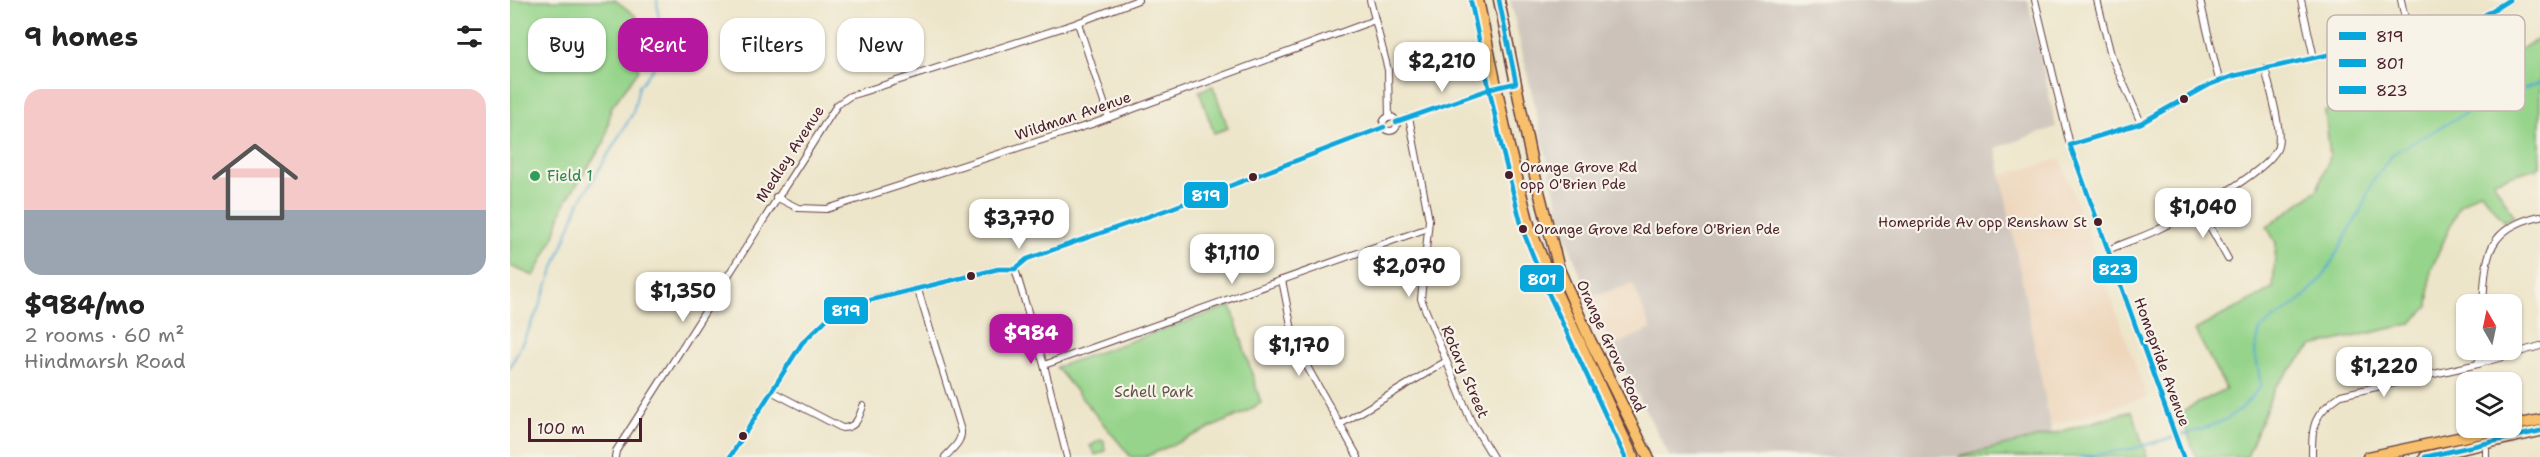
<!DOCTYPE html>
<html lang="en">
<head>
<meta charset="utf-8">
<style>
  :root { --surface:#fff; --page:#f6f6f6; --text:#222; --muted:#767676; --accent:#b5179e }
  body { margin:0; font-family:"Shantell Sans",sans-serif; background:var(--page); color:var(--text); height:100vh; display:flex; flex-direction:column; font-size:22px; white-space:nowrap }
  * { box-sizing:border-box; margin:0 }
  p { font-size:20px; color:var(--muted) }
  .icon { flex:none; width:33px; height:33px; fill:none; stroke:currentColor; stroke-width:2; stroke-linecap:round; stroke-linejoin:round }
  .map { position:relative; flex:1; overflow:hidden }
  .side { display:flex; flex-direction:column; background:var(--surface); width:510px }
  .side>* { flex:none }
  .guide { position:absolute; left:18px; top:18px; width:570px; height:54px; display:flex; gap:12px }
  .needle { width:39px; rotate:351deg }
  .controls { position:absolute; left:1946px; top:294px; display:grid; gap:12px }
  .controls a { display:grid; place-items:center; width:66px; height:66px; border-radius:12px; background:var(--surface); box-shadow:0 2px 4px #0004; font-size:30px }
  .scale { position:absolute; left:18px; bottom:15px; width:114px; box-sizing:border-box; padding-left:6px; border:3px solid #4a1f2b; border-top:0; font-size:16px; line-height:21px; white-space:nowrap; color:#4a1f2b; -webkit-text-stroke:4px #f7f3e8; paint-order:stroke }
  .price { position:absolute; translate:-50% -51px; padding:0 14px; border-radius:12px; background:#fff; color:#222; font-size:20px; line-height:39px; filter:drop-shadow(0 2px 3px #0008) }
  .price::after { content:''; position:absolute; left:50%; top:36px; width:18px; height:14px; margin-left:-9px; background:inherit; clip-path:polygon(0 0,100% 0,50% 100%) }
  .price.selected { background:var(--accent); color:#fff }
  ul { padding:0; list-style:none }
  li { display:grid; align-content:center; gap:12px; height:318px; padding:0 24px }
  li span { display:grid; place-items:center; height:186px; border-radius:18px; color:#555 }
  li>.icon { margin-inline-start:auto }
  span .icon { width:108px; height:108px; fill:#fffc; stroke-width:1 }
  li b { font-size:26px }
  h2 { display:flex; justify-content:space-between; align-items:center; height:72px; padding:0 24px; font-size:26px }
  .chip { padding:0 21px; border-radius:18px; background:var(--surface); box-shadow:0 2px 4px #0004; font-size:21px; line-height:54px }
  .chip.selected { background:var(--accent); color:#fff }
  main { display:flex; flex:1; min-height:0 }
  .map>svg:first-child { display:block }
  .built { fill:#eed6bb }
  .industrial { fill:#ccc2b9 }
  .green { fill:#95d48a; stroke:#707a5a; stroke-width:1.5 }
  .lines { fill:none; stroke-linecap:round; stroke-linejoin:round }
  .stream { stroke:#55aad1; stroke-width:2 }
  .minor-casing { stroke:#623d43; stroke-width:8 }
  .trunk-casing { stroke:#623d43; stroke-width:13 }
  .minor { stroke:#fff; stroke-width:6 }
  .trunk { stroke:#f8bf6c; stroke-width:10 }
  .bus-1-casing { stroke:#f7f3e8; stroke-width:9 }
  .bus-2-casing { stroke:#f7f3e8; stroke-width:9 }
  .bus-3-casing { stroke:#f7f3e8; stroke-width:9 }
  .bus-1 { stroke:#07a6db; stroke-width:4.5 }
  .bus-2 { stroke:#07a6db; stroke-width:4.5 }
  .bus-3 { stroke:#07a6db; stroke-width:4.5 }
  .bus-dot { fill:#4a1f2b; stroke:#f7f3e8; stroke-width:2 }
  .leisure-dot { fill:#2e9e5b; stroke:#f7f3e8; stroke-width:2 }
  .labels { text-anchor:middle; stroke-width:4.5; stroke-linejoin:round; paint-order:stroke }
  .bus-label { font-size:14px; fill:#4a1f2b; stroke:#f7f3e8; text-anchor:start }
  .street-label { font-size:15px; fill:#4a1f2b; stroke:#f7f3e8 }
  .leisure-label { font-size:15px; fill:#27864d; stroke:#f7f3e8; text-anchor:start }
  .park-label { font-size:15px; fill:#605548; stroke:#f7f3e8 }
  .key { fill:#f7f3e8; stroke:#c3b3af; stroke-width:1.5 }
  .key-label { font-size:16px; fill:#4a1f2b }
  .line-badge { stroke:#f7f3e8; stroke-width:2 }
  .badge-label { font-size:16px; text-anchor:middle; font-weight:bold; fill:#fff }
</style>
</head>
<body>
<main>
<section class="side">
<h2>9 homes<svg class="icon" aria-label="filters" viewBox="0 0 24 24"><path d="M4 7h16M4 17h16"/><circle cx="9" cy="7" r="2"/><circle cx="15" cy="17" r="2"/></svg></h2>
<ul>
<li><span style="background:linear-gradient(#f6c9c9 65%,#9aa5b1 0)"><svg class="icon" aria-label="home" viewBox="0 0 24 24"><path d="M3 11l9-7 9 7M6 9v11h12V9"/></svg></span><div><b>$984/mo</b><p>2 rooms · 60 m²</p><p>Hindmarsh Road</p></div></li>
</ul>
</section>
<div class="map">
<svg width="2030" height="457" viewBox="0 0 2030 457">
  <rect width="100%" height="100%" fill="#f7f3e8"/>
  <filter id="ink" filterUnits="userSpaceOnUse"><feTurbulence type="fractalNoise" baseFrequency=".0167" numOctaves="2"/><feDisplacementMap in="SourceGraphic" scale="12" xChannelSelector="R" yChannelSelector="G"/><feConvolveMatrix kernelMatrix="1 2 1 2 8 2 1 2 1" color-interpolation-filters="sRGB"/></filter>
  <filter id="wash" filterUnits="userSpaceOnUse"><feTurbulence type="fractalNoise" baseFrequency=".008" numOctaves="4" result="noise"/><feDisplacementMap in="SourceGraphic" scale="24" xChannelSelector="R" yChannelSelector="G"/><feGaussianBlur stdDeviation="1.35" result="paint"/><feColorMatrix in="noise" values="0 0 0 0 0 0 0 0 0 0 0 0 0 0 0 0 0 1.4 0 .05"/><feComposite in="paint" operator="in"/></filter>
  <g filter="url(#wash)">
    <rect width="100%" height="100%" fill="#ede5c9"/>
    <!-- built -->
    <g class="built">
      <polygon points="1551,159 1637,397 1539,426 1491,175"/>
      <polygon points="1123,283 1141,329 1102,346 1078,297"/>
    </g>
    <!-- industrial -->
    <polygon class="industrial" points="1000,0 1518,0 1546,127 1486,148 1542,434 1448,457 1160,457 1102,346 1141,329 1123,284 1078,297 1053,227"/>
    <!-- green -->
    <g class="green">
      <polygon points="0,0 105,0 126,16 132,35 128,71 101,108 95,141 54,204 43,239 24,276 0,266"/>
      <polygon points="2030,38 2030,167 1983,181 2004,216 1994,221 1970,191 1949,206 1921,270 1918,307 1900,324 1802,346 1765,387 1737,457 1686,457 1670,412 1716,389 1685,330 1763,288 1766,243 1757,227 1807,190 1820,157 1815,111 1978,68"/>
      <polygon points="703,86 718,128 704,133 689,91"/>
      <polygon points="721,306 751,403 734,413 635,457 621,457 546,367"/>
      <polygon points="1622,411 1637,457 1448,457 1542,434"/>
      <polygon points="590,440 594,441 595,451 586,455 580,446"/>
    </g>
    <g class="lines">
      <!-- stream -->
      <g class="stream">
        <polyline points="0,368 27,312 69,203 123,113 129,86 152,57 147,0"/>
        <polyline points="1569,457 1621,449 1693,429 1715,420 1730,410 1751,386 1745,352 1750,329 1790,301 1813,277 1851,210 1863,180 1884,153 1958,112 2030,82"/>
      </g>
    </g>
  </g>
  <g filter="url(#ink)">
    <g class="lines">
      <!-- minor casing -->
      <g class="minor-casing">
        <g id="minor">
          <polyline points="860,0 878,70 879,118"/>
          <polyline points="1525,0 1560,145 1673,457"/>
          <polyline points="1587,0 1601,55 1631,123"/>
          <polyline points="1690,0 1709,80"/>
          <polyline points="1791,0 1804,58"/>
          <polyline points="1891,0 1899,37"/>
          <polyline points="568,23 599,118"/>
          <polyline points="899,117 919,220 911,299 961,421 983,457"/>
          <circle cx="880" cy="124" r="7"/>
          <polyline points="886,122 980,89 1006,83"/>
          <polyline points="1560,145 1631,123 1699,85 1723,76 1951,25 1970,18 1999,0"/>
          <polyline points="266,197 288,208 317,209 582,124 865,20"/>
          <polyline points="1689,207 1718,259"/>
          <path d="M1598,250C1614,243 1630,238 1645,231C1672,218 1755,174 1767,149C1774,133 1759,86 1755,68"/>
          <polyline points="505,269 534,365 557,457"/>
          <polyline points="772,280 782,330 794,361 848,457"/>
          <path d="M408,290L451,431C452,442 442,449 435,457"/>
          <path d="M1973,304C1976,256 1976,228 2030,216"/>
          <polyline points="1968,364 1971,350"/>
          <polyline points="534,365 918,228"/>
          <path d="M261,391L332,428C346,428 349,418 353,406"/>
          <polyline points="829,425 935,362"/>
          <polyline points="1976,443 1976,457"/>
          <polyline points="105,457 106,451 124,423 327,105 340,96 564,24 628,0"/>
          <polyline points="220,457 292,343 319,317 344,305 361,300 488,269 505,269 517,259 662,208 874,127"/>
          <path d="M1802,457C1802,424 1803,414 1831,395L1968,364L2030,346"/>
        </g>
      </g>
      <!-- trunk casing -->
      <g class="trunk-casing">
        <g id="trunk">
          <polyline points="968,0 999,147 1020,228 1043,285 1123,457"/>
          <polyline points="989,0 1023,168 1049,269 1080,340 1138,457"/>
          <polyline points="2001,426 2030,420"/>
          <polyline points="1858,457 1995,428"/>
          <polyline points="1915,457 2030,431"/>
        </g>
      </g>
      <!-- minor -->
      <use href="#minor" class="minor"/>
      <!-- trunk -->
      <use href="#trunk" class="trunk"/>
      <!-- bus-1 casing -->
      <g class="bus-1-casing">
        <g id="bus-1">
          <polyline points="886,122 980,89 1006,83 989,0"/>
          <polyline points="220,457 292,343 319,317 361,300 488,269 505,269 517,259 662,208 874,127"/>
        </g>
      </g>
      <!-- bus-2 casing -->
      <g class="bus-2-casing">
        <polyline id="bus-2" points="961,2 992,149 1013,231 1036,288 1115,457"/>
      </g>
      <!-- bus-3 casing -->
      <g class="bus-3-casing">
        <g id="bus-3">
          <polyline points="1673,457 1560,145 1631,123 1699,85 1723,76 1951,25 1970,18 1999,0"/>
          <polyline points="1915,457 2030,431"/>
        </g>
      </g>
      <!-- bus-1 -->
      <use href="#bus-1" class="bus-1"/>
      <!-- bus-2 -->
      <use href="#bus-2" class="bus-2"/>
      <!-- bus-3 -->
      <use href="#bus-3" class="bus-3"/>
    </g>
  </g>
  <!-- markers -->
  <g class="bus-dot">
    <circle cx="1674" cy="99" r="5"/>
    <circle cx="999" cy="175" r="5"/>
    <circle cx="743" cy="177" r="5"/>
    <circle cx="1588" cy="222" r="5"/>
    <circle cx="1013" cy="229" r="5"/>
    <circle cx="461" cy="276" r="5"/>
    <circle cx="233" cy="436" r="5"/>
  </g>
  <circle class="leisure-dot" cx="25" cy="176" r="6"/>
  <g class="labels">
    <!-- bus labels -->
    <g class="bus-label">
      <text x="1010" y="172">Orange Grove Rd<tspan x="1010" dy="17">opp O'Brien Pde</tspan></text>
      <text x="1577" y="227" text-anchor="end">Homepride Av opp Renshaw St</text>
      <text x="1024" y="234">Orange Grove Rd before O'Brien Pde</text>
    </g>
    <!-- street labels -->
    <g class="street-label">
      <text transform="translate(563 116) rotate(-19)" y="5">Wildman Avenue</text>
      <text transform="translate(280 154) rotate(-57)" y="5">Medley Avenue</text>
      <text transform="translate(1101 346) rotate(65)" y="5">Orange Grove Road</text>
      <text transform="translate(1652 362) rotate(70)" y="5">Homepride Avenue</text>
      <text transform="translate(955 372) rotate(67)" y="5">Rotary Street</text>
    </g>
    <!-- leisure labels -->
    <g class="leisure-label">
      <text x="37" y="181">Field 1</text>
    </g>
    <!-- park labels -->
    <g class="park-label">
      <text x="644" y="397">Schell Park</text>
    </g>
  </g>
  <!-- legend -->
  <rect x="1817" y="15" width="198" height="96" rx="9" class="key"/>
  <rect x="1829" y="32" width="27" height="8" fill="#07a6db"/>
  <rect x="1829" y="59" width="27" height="8" fill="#07a6db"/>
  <rect x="1829" y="86" width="27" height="8" fill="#07a6db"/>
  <g class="key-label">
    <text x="1866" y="42">819</text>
    <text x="1866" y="69">801</text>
    <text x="1866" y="96">823</text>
  </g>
  <g class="line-badge">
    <rect x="673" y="181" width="46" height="28" rx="6" fill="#07a6db"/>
    <rect x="1582" y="255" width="46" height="29" rx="6" fill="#07a6db"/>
    <rect x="1009" y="264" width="46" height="29" rx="6" fill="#07a6db"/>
    <rect x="313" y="296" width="46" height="29" rx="6" fill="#07a6db"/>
  </g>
  <g class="badge-label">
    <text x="696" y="201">819</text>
    <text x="1605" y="275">823</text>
    <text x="1032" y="285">801</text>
    <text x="336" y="316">819</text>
  </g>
</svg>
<div class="controls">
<a><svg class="needle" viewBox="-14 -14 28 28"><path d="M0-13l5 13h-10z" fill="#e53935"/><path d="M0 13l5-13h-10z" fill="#767676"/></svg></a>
<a><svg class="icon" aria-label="layers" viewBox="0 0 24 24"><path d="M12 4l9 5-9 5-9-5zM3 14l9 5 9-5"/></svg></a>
</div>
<div class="scale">100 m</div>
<b class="price" style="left:932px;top:93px">$2,210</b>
<b class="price" style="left:1693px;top:239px">$1,040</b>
<b class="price" style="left:509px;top:250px">$3,770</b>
<b class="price" style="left:722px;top:285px">$1,110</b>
<b class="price" style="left:899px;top:298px">$2,070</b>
<b class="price" style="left:173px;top:323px">$1,350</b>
<b class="price selected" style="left:521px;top:365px">$984</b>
<b class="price" style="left:789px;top:377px">$1,170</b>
<b class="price" style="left:1874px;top:398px">$1,220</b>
<div class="guide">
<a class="chip">Buy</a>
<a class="chip selected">Rent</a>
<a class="chip">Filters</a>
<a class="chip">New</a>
</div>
</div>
</main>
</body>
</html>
